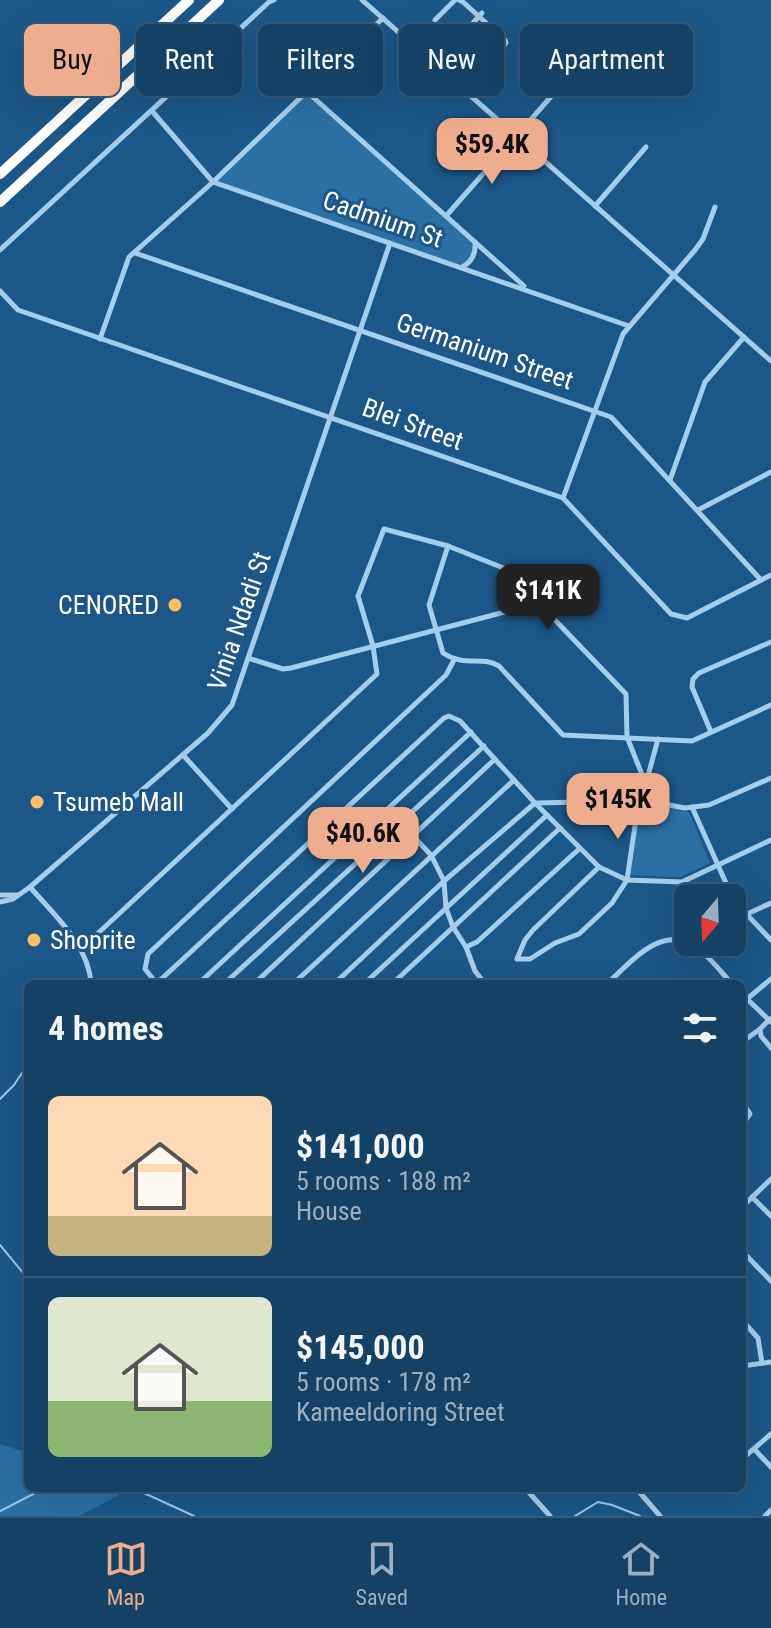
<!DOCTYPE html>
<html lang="en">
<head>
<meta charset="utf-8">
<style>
  :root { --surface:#144166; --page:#214c6f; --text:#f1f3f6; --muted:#9dafbf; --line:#335a7a; --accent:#eead8d }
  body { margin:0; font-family:"Roboto Condensed",sans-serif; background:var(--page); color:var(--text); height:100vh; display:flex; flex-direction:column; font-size:30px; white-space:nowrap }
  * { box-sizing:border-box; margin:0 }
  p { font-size:26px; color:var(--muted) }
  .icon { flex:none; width:44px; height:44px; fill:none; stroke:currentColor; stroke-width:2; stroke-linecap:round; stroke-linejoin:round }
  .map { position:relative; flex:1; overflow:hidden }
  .side { position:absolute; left:24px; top:980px; width:722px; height:512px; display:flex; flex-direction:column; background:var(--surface); border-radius:12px; box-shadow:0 8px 32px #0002,0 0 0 2px var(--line) }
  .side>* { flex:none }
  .top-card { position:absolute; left:24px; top:24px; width:724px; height:72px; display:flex; gap:16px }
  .needle { width:52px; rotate:199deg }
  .buttons { position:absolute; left:674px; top:884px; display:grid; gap:16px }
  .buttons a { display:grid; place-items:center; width:72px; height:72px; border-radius:12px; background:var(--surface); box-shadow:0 8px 32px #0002,0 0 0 2px var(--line); font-size:40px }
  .price { position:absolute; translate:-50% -68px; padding:0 18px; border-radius:16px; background:var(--accent); color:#111; font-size:26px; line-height:52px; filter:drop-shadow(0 2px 4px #0008) }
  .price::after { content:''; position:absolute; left:50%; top:48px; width:24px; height:18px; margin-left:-12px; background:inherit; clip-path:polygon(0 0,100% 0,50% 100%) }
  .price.current { background:#222; color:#fff }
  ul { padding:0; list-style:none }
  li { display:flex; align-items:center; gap:24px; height:200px; padding:0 24px }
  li+li { border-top:2px solid var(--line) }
  li span { display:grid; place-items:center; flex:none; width:224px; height:160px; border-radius:12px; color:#555 }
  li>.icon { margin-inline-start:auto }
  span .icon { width:96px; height:96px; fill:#fffc; stroke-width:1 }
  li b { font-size:34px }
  h2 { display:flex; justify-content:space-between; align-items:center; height:96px; padding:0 24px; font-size:34px }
  .pill { padding:0 28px; border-radius:12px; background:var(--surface); box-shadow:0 8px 32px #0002,0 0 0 2px var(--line); font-size:28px; line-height:72px }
  .pill.current { background:var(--accent); color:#111 }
  .tabs { display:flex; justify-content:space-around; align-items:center; height:112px; border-top:2px solid var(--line); background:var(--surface); font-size:22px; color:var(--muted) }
  .tabs a { display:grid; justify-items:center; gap:4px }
  .tabs .current { color:var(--accent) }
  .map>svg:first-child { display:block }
  .green { fill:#2b70a5 }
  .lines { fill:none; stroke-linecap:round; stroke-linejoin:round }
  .stream { stroke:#98caee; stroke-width:2 }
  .street { stroke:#a5cdec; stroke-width:5 }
  .highway { stroke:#fff; stroke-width:10 }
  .poi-dot { fill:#fdbf62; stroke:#1b5788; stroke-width:3 }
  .labels { text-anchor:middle; stroke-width:6; stroke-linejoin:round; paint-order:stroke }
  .street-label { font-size:26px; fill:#fff; stroke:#1b5788 }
  .poi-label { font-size:26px; fill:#fff; stroke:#1b5788; text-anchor:start }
</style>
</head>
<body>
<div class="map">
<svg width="771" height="1516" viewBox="0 0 771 1516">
  <rect width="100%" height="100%" fill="#1b5788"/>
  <!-- green -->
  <g class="green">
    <polygon points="305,90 475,242 475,253 461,267 213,182"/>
    <polygon points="652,804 689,812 710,863 680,877 628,875 637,809"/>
    <polygon points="0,1444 28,1453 28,1488 119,1488 117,1496 79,1516 0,1516"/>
  </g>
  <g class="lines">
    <!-- stream -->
    <g class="stream">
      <polyline points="0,1099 14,1085 28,1064"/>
      <polyline points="0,1245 28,1279"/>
      <polyline points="133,1488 194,1516"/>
      <polyline points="0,1511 45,1488"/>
      <polyline points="575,1516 598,1502 612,1505 640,1516"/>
    </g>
    <!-- street -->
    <g class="street">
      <polyline points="362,0 771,361"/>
      <polyline points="459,0 463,2 505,40 506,43 484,70 479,71 469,61 469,57 494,31"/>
      <polyline points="435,20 455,0"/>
      <polyline points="435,64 482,13"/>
      <polyline points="305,90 524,286"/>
      <polyline points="152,111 213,182 629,326"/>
      <polyline points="595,206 646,147"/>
      <polyline points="446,216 563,83"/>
      <polyline points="0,250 269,2 274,0"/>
      <polyline points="135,253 611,417 761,580"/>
      <path d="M462,267C472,262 476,253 475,242"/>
      <polyline points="0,291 18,310 563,498 671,614 687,618 771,575"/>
      <polyline points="100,339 129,257 213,182 383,18"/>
      <polyline points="670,480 705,382 744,337"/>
      <polyline points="563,498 623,334 695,250 703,239 715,207"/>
      <polyline points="698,510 771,472"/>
      <path d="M448,546L429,605L443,653C466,668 480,655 499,666L563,735L692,741L771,705"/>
      <polyline points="248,658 283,669 291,668 520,608 532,596"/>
      <polyline points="711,732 692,687 693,679 699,673 771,642"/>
      <polyline points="183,755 232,809"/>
      <polyline points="645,787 658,739"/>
      <polyline points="692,807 734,901 771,940"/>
      <polyline points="412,835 431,855 444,881 446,908 453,927 466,947 475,971 485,984"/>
      <polyline points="599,867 533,930 525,940 517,959 530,959 555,943 579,934 612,903 627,880 638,805"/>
      <path d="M30,887C54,915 89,945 91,984"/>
      <polyline points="0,895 18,895"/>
      <polyline points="0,902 13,899 30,887 208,733 232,705 390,243"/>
      <polyline points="747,914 771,903"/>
      <polyline points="466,947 477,942 579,849"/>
      <polyline points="81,949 377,674 373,646 358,596 384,529 448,546 506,569 626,694 627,737 653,802"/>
      <polyline points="156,984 444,718 449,716 460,721 535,803 583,802 638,805 653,802 685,808 709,805 771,778"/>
      <polyline points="157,984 145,969 148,954 446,675 454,660"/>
      <polyline points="198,984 471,732"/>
      <polyline points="224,984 484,746"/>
      <polyline points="254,984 495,759"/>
      <polyline points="293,984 514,780"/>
      <polyline points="334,984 444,881 535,803 599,867 627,880 682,882 771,840"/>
      <polyline points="364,984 547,815"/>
      <polyline points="392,984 560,828"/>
      <path d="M607,984C630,963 662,922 697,948C710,957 721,972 732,984"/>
      <polyline points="742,994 771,1022"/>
      <polyline points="747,999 771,979"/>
      <polyline points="770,1019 760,1029 761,1036 771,1048"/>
      <polyline points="742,1042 760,1029"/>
      <polyline points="742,1102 750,1114 742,1125"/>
      <polyline points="752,1197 771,1216"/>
      <polyline points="742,1207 771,1179"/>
      <polyline points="742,1251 771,1281"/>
      <polyline points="742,1320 758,1338 762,1363"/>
      <polyline points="742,1366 771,1362"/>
      <polyline points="754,1449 771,1467"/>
      <polyline points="742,1459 771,1434"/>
      <polyline points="525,1488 550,1516"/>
      <polyline points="636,1488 660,1516"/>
      <polyline points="765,1516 771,1510"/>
    </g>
    <!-- highway -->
    <g class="highway">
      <polyline points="0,174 189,0"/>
      <polyline points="0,202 219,0"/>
    </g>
  </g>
  <!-- markers -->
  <g class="poi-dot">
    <circle cx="175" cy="605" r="8"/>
    <circle cx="37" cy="802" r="8"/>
    <circle cx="34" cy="940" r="8"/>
  </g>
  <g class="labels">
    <!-- street labels -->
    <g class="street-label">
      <text transform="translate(383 219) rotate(19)" y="9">Cadmium St</text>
      <text transform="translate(485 351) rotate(19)" y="9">Germanium Street</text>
      <text transform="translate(413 424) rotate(20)" y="9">Blei Street</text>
      <text transform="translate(239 621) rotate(-71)" y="9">Vinia Ndadi St</text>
    </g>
    <!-- poi labels -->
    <g class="poi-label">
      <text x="159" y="614" text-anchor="end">CENORED</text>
      <text x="53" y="811">Tsumeb Mall</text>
      <text x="50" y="949">Shoprite</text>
    </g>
  </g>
</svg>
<div class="buttons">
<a><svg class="needle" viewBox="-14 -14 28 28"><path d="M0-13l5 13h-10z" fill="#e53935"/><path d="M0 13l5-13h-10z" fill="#9dafbf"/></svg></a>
</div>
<b class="price" style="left:492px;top:186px">$59.4K</b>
<b class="price current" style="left:548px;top:632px">$141K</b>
<b class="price" style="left:618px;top:841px">$145K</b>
<b class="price" style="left:363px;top:875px">$40.6K</b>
<div class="top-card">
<a class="pill current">Buy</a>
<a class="pill">Rent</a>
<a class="pill">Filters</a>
<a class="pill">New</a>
<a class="pill">Apartment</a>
</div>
<section class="side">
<h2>4 homes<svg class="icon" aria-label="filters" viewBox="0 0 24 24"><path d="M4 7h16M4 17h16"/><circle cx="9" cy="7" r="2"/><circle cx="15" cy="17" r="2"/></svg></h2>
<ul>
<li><span style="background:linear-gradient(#ffd9b3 75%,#c2b280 0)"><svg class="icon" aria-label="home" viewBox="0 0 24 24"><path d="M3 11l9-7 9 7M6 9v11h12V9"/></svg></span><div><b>$141,000</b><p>5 rooms · 188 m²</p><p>House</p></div></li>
<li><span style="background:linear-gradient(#dfe7d0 65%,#8fb573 0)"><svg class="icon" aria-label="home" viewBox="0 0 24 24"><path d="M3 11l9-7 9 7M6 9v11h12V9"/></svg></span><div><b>$145,000</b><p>5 rooms · 178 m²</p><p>Kameeldoring Street</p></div></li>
</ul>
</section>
</div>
<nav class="tabs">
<a class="current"><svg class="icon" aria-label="map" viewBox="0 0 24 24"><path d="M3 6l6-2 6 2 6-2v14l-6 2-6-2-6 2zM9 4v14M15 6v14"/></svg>Map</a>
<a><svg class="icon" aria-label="saved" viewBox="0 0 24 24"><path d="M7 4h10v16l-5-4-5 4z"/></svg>Saved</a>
<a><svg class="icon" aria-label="home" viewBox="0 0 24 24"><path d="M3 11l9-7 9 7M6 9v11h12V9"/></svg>Home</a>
</nav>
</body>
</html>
